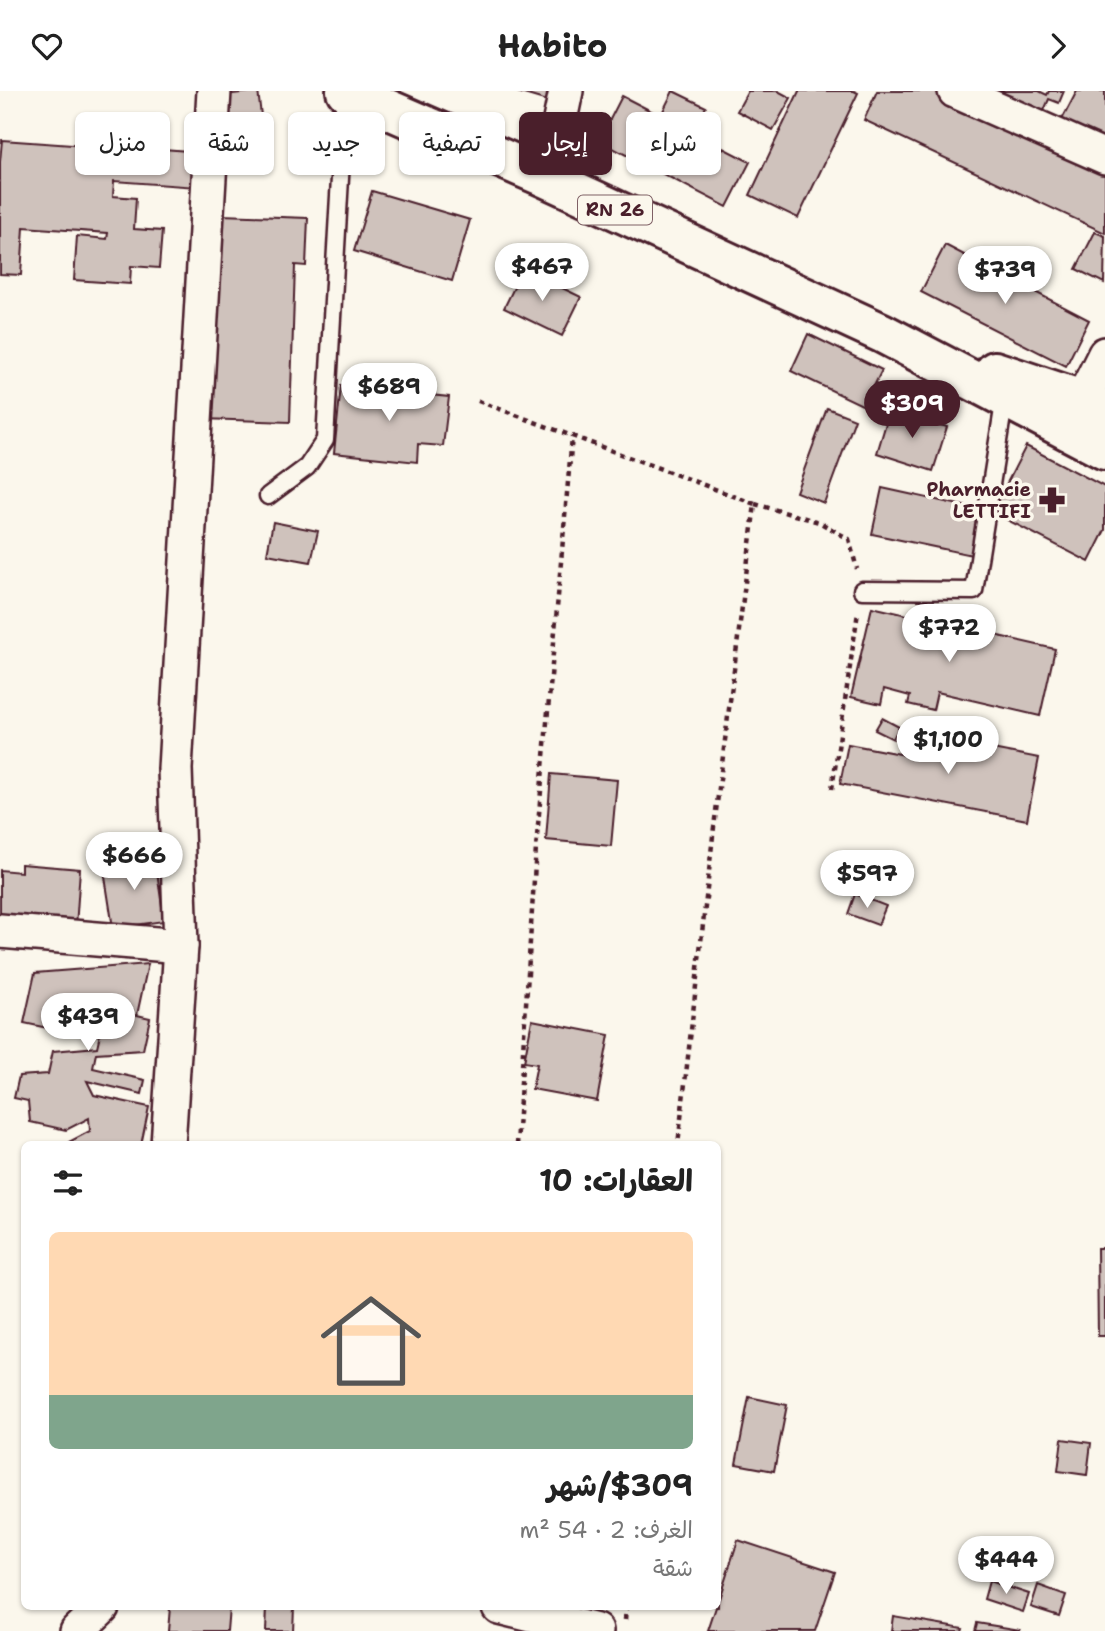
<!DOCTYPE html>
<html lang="ar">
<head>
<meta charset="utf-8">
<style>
  :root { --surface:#fff; --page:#f6f6f6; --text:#222; --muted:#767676; --accent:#4a1f2b }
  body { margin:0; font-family:"Shantell Sans","Playpen Sans Arabic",sans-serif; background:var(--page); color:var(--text); direction:rtl; height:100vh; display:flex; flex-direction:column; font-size:26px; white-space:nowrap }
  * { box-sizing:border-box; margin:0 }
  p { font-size:23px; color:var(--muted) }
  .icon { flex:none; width:38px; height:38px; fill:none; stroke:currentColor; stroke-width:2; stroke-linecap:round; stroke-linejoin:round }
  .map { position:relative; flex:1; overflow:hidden; direction:ltr }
  .side { position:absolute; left:21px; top:1050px; width:700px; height:469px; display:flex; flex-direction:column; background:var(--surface); border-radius:10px; box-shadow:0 2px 5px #0004; direction:rtl }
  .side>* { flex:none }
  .top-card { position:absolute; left:21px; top:21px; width:700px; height:63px; direction:rtl; display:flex; gap:14px }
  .price { position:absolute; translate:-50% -60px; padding:0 16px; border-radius:24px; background:#fff; color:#222; font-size:23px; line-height:46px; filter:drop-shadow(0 2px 4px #0008) }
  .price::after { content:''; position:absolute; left:50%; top:42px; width:21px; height:16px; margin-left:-10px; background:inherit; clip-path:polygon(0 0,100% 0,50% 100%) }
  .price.current { background:var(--accent); color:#fff }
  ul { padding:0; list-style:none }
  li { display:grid; align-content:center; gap:14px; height:371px; padding:0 28px }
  li span { display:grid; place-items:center; height:217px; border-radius:10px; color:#555 }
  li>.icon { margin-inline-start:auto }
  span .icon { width:126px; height:126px; fill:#fffc; stroke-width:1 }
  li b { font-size:30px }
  h2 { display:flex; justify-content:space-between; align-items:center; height:84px; padding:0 28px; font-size:30px }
  .tag { padding:0 24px; border-radius:10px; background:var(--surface); box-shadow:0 2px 5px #0004; font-size:24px; line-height:63px }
  .tag.current { background:var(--accent); color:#fff }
  header { display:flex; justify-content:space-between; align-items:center; height:91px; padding:0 28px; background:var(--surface); font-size:32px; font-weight:700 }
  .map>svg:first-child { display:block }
  .building { fill:#cfc2bc; stroke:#4a1f2b; stroke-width:2 }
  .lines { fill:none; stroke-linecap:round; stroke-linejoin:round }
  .lane-casing { stroke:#4a1f2b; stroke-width:21 }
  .street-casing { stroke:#4a1f2b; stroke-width:38 }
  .primary-casing { stroke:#4a1f2b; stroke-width:44 }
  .path { stroke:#4a1f2b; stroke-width:4.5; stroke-dasharray:5 5; stroke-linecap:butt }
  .lane { stroke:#fbf7ec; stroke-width:16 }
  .street { stroke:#fbf7ec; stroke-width:33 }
  .primary { stroke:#fbf7ec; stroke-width:38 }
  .labels { text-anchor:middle; stroke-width:7; stroke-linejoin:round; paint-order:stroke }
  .shield { fill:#fbf7ec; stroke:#7f6065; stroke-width:2 }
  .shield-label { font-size:18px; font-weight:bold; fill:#4a1f2b }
  .poi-label { font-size:19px; font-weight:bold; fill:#4a1f2b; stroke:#fbf7ec; text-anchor:end }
</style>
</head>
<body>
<header><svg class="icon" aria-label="forward" viewBox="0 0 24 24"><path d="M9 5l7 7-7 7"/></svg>Habito<svg class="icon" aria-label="heart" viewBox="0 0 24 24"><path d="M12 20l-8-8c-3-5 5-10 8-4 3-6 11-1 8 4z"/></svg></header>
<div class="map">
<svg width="1105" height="1540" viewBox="0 0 1105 1540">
  <rect width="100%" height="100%" fill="#fbf7ec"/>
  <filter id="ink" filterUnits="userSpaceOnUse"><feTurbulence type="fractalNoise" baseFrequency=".0143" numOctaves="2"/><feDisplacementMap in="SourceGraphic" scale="14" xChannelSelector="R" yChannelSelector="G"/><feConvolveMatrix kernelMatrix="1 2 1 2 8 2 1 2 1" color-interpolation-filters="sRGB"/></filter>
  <g filter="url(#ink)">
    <!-- building -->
    <g class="building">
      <polygon points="258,0 265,57 222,62 216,5"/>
      <polygon points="514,0 558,0 554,12"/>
      <polygon points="673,0 706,16 695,36 663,20"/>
      <polygon points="748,0 778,0 791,7 773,39 737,20"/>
      <polygon points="799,0 854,0 858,2 798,127 750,104"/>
      <polygon points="877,0 945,0 1105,75 1105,142 864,29"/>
      <polygon points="998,0 1039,0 1047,4 1049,0 1064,0 1059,12 1049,8 1040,29 994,9"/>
      <polygon points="1077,0 1105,0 1105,66 1056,40"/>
      <polygon points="622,5 750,71 727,116 599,50"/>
      <polygon points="2,49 114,57 114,54 200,61 197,96 114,90 113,105 136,107 134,138 162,140 159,177 131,175 130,193 74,189 77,145 107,148 108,142 24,136 21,184 0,183 0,71"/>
      <polygon points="372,100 470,129 452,190 354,160"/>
      <polygon points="221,124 308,127 306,175 295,174 290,331 202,328"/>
      <polygon points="1095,141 1105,145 1104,192 1076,178"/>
      <polygon points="945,154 1089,229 1066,275 921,201"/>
      <polygon points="523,178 581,206 562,245 504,217"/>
      <polygon points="808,243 882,279 864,315 791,280"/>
      <polygon points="341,295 449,306 443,355 418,353 417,371 334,362"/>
      <polygon points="827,317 855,328 824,412 796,401"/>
      <polygon points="890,319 947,336 933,380 877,362"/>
      <polygon points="1026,355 1105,396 1105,439 1089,471 992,421"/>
      <polygon points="882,397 982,419 972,464 872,443"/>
      <polygon points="273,431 318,440 311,471 267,463"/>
      <polygon points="872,516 1055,558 1040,625 937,601 933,619 908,613 910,605 884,598 881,613 851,606"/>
      <polygon points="882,627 899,636 893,648 875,639"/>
      <polygon points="925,645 1039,667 1027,729 840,693 848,653 921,667"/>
      <polygon points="551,683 617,689 611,755 546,749"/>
      <polygon points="155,766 164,830 113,837 103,773"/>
      <polygon points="21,773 80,778 76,836 0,830 0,779 21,781"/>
      <polygon points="855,803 886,815 878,834 848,823"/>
      <polygon points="148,873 137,924 150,927 143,959 96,962 93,977 145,989 142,1003 87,990 94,1004 149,1016 141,1054 68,1054 69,1051 90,1040 89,1027 66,1039 30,1031 28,1010 14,1007 19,985 48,983 53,960 97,956 100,943 80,938 79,925 52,938 24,932 35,882"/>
      <polygon points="532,929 609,944 597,1010 532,998 537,973 524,971"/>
      <polygon points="1097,1157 1105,1157 1105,1245 1098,1245"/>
      <polygon points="749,1306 787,1314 774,1380 736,1373"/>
      <polygon points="1062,1348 1091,1352 1087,1384 1058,1380"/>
      <polygon points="738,1449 835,1481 815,1540 708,1540 716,1516 718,1516 718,1511"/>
      <polygon points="989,1490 1029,1503 1023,1521 984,1508"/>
      <polygon points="1038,1494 1066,1504 1059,1525 1031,1516"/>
      <polygon points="170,1516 229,1516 227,1540 168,1540"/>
      <polygon points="267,1516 294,1516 293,1540 266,1540"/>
      <polygon points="893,1525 963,1537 962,1540 891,1540"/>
      <polygon points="977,1532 1020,1539 1019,1540 975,1540"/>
    </g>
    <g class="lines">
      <!-- lane casing -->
      <g class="lane-casing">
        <g id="lane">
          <polyline points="268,405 307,376 325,349 345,0"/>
          <polyline points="862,499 974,500 1005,306"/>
        </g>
      </g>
      <!-- street casing -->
      <g class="street-casing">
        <g id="street">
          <polyline points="955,0 1105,66"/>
          <polyline points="540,84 559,34 566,0"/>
          <polyline points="1082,309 1105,263"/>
          <polyline points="0,840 181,855"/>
          <polyline points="168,1054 181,855 175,678 214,0"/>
          <polyline points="499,1516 596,1540"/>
          <polyline points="77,1540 102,1516"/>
        </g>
      </g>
      <!-- primary casing -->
      <g class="primary-casing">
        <g id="primary">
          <polyline points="346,0 540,84 882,242 1105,359"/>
          <polyline points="995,280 1082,309 1105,319"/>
        </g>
      </g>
      <!-- path -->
      <g class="path">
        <polyline points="478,310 755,413 714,736 678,1054"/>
        <polyline points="755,413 819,431 849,448 857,478"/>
        <polyline points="832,698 858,521"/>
        <polyline points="517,1054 536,757 572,345"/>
        <polyline points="625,1529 626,1516"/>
      </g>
      <!-- lane -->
      <use href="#lane" class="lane"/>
      <!-- street -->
      <use href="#street" class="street"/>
      <!-- primary -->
      <use href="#primary" class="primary"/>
    </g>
  </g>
  <!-- icons -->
  <defs>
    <g id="pharmacy-bare" transform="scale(2.1)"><path d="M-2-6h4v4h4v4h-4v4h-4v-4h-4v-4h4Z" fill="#4a1f2b" stroke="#fbf7ec" stroke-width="2.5" paint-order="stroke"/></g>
  </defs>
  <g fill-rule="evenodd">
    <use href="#pharmacy-bare" x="1052" y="409"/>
  </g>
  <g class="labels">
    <!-- shield labels -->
    <rect class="shield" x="578" y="104.5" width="74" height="29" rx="5"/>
    <g class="shield-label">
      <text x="615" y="125">RN 26</text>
    </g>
    <!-- poi labels -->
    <g class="poi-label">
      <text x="1031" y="405">Pharmacie<tspan x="1031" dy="22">LETTIFI</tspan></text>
    </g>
  </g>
</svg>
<b class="price" style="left:542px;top:212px">$467</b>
<b class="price" style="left:1005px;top:215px">$739</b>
<b class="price" style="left:389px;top:332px">$689</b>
<b class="price current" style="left:912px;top:349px">$309</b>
<b class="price" style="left:949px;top:573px">$772</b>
<b class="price" style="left:948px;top:685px">$1,100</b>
<b class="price" style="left:134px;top:801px">$666</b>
<b class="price" style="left:867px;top:819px">$597</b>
<b class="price" style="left:88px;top:962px">$439</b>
<b class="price" style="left:1006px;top:1505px">$444</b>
<div class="top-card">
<a class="tag">شراء</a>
<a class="tag current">إيجار</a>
<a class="tag">تصفية</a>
<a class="tag">جديد</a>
<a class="tag">شقة</a>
<a class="tag">منزل</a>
</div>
<section class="side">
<h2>العقارات: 10<svg class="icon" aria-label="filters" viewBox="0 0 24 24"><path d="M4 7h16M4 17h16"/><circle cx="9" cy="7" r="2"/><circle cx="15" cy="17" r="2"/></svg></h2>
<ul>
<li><span style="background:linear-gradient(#ffd9b3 75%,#7fa58c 0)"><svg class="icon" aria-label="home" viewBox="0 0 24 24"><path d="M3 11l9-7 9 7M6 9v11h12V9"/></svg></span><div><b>$309/شهر</b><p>الغرف: 2 · 54 m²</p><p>شقة</p></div></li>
</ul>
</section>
</div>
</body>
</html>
